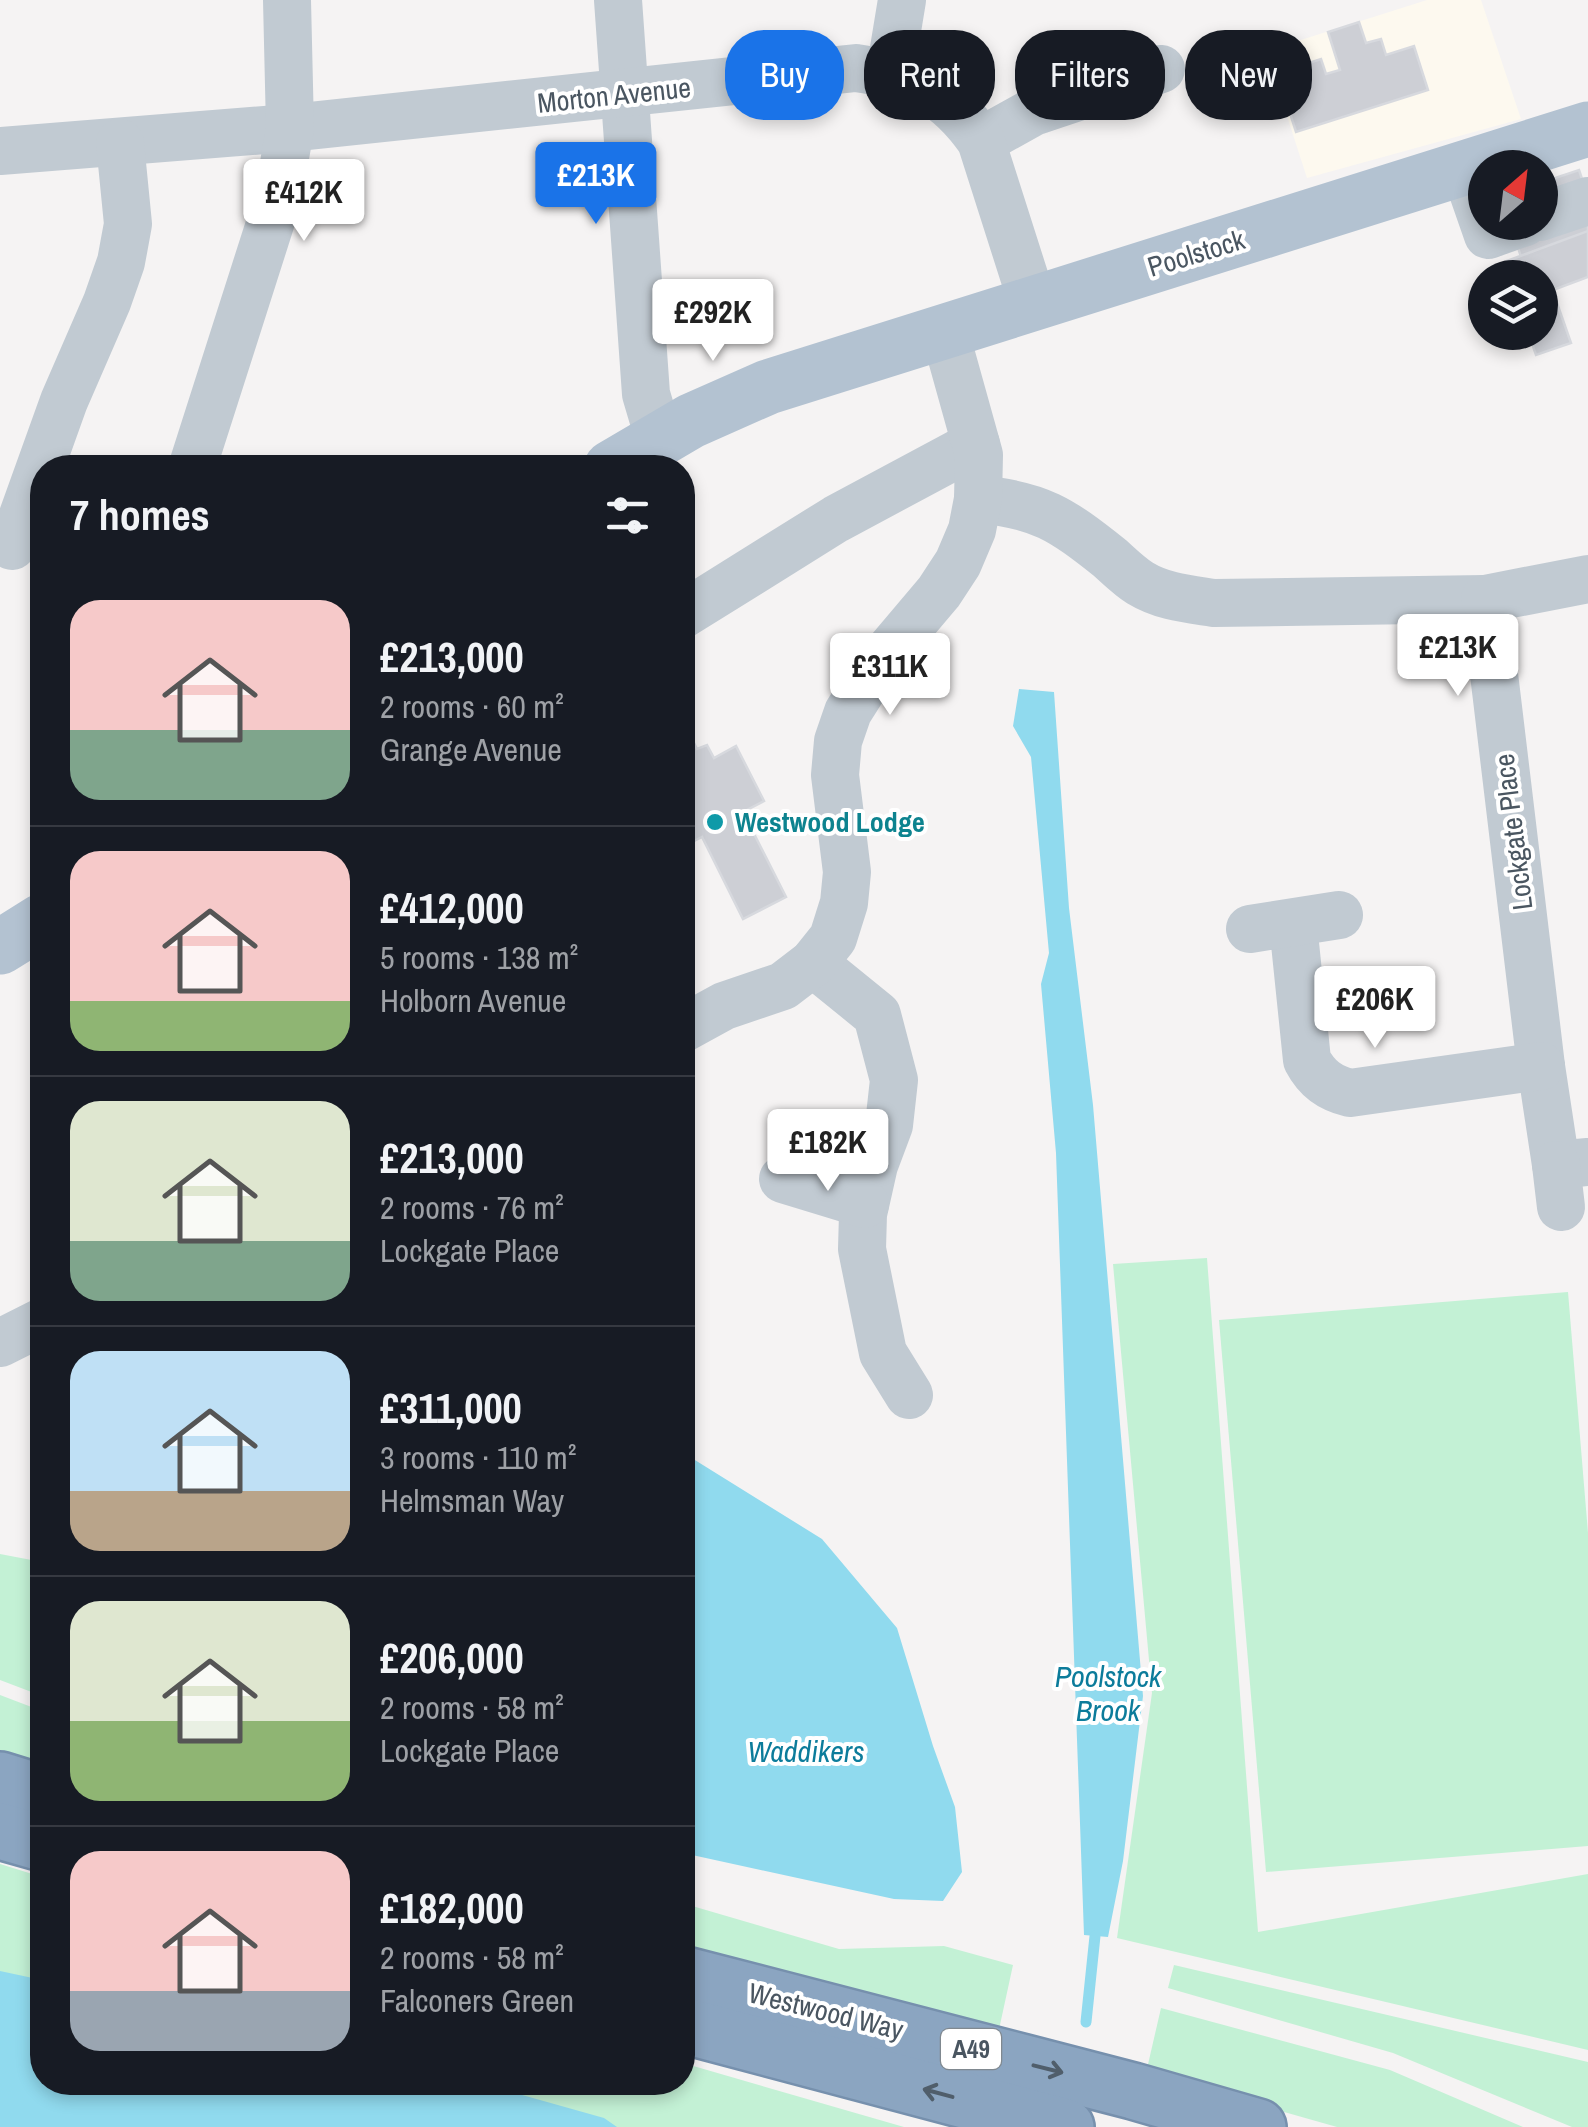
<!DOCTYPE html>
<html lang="en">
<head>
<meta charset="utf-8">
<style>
  :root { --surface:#171b24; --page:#242831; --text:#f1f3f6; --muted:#9ea1a6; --line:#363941; --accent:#1a73e8 }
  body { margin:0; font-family:"Archivo Narrow",sans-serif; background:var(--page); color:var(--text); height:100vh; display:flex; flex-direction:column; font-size:38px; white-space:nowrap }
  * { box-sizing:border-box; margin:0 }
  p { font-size:32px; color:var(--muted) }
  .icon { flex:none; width:55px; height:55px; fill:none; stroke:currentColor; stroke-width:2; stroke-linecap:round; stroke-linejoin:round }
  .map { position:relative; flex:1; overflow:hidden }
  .details { position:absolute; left:30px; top:455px; width:665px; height:1640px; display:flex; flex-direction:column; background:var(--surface); border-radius:40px; box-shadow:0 5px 15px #0003 }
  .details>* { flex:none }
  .hud { position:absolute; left:725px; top:30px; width:712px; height:90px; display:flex; gap:20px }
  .needle { width:65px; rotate:28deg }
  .controls { position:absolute; left:1468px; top:150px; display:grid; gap:20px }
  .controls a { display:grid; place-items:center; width:90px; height:90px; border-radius:50%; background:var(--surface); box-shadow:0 5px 15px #0003; font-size:50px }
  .price { position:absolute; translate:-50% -85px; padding:0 22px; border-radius:10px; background:#fff; color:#222; font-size:32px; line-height:65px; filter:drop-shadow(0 2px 5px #0008) }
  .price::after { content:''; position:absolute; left:50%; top:60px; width:30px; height:22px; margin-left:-15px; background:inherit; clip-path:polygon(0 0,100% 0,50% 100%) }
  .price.active { background:var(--accent); color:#fff }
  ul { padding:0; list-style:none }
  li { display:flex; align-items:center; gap:30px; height:250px; padding:0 40px }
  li+li { border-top:2px solid var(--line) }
  li span { display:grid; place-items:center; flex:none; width:280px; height:200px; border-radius:30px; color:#555 }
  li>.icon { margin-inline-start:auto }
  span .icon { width:120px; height:120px; fill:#fffc; stroke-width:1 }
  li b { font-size:42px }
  h2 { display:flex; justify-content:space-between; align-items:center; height:120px; padding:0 40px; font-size:42px }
  .tag { padding:0 35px; border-radius:40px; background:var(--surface); box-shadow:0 5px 15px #0003; font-size:35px; line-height:90px }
  .tag.active { background:var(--accent); color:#fff }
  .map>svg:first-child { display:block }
  .commercial { fill:#fdf9ef }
  .green { fill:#c3f1d5 }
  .water { fill:#90daee }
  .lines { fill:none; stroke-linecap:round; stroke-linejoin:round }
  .stream { stroke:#90daee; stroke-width:11 }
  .building { fill:#cdcfd5; stroke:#d7d9de; stroke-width:2.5 }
  .highway-casing { stroke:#7690ad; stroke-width:60 }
  .minor { stroke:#c1cad2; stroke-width:48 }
  .major { stroke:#b3c2d1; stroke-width:55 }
  .highway { stroke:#8ba5c1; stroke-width:55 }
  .oneway { stroke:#505e6b }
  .culture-dot { fill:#0f9aa8; stroke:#fff; stroke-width:4 }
  .labels { text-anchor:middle; stroke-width:8; stroke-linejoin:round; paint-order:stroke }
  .shield { fill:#fff; stroke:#808990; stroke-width:2.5 }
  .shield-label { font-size:25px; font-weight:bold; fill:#4a5661 }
  .street-label { font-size:28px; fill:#4a5661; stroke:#fff }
  .culture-label { font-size:28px; font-weight:bold; fill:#0d838f; stroke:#fff; text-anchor:start }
  .water-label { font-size:30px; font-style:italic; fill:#0c7c9b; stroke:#fff }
</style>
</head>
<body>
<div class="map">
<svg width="1588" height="2127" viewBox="0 0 1588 2127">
  <rect width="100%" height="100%" fill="#f5f3f3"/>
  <!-- commercial -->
  <polygon class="commercial" points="1427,0 1481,0 1521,119 1307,178 1266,51"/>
  <!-- green -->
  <g class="green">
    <polygon points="1207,1258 1258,1932 1588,1874 1588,2050 1117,1938 1152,1693 1113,1264"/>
    <polygon points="1568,1292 1588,1533 1588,1846 1266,1872 1219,1320"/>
    <polygon points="0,1554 42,1562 42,1696 0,1680"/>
    <polygon points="0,1695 42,1711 42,1763 0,1750"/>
    <polygon points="0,1864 42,1877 42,2082 682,2082 683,2063 904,2127 0,2127"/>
    <polygon points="682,1903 839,1949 944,1946 1013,1965 998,2034 683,1946"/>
    <polygon points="1174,1965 1588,2062 1588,2127 1572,2127 1393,2053 1168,1988"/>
    <polygon points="1161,2008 1390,2070 1523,2127 1337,2127 1146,2073"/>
  </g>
  <!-- water -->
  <g class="water">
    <polygon points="1019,689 1054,692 1069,908 1093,1105 1143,1696 1123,1861 1108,1937 1084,1935 1056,1153 1041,984 1049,953 1031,757 1013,726"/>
    <polygon points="682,1452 822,1539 897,1628 933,1746 955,1807 962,1872 943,1901 894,1899 683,1853"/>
    <polygon points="0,1971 42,1980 42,2082 480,2083 604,2118 617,2127 0,2127"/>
  </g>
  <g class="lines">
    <!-- stream -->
    <polyline class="stream" points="1086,2022 1095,1936"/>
  </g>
  <!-- building -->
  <g class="building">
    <polygon points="1359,22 1366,43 1381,39 1386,55 1414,46 1428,90 1296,132 1277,73 1321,59 1326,74 1340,70 1328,32"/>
    <polygon points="1579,170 1588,197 1588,234 1521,257 1510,222 1546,204 1540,183"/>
    <polygon points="1588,231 1588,277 1540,295 1540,278 1510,278 1504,262"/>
    <polygon points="1557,303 1571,343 1536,355 1528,332 1540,332 1540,309"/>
    <polygon points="682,719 697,749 707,745 714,758 736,746 764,801 743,812 786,897 743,919 702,837 688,844 682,832"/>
  </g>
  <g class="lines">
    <!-- highway casing -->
    <g class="highway-casing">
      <g id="highway">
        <polyline points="0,1780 42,1793"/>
        <polyline points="0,1831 42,1843"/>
        <polyline points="682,1974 1133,2091 1258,2127"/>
        <polyline points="682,2025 1066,2127"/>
      </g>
    </g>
    <!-- minor -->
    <g class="minor">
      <polyline points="618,0 646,394 659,438"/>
      <polyline points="890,73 902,0"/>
      <polyline points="981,141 1033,112 1161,69"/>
      <path d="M0,151L290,128L856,68C913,76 948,93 981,141L1033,304"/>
      <polyline points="1465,169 1488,235 1525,222"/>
      <polyline points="1540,217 1588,201"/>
      <polyline points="192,468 278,199 290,128 287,0"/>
      <path d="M978,499C1040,505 1061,519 1110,558C1119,566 1129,576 1140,583C1163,597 1188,599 1214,603L1485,599L1541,1066L1556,1165L1588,1162"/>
      <polyline points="12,546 64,401 107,302 121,262 128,224 120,143"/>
      <polyline points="1485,599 1588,579"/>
      <polyline points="682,615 836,519 976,444"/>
      <path d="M1293,924L1307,1060C1317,1079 1330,1088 1350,1093L1541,1066"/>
      <polyline points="1250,929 1339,915"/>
      <polyline points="813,963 877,1015 894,1080 889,1125 874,1165 863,1214 862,1249 883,1353 909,1395"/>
      <polyline points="682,1029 724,1006 783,986 813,963 833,938 844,903 847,872 835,775 838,741 848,712 879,663 939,592 958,563 972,530 978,499 979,455 945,333"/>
      <polyline points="1556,1165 1561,1207"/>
      <polyline points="783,1179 865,1204"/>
      <polyline points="0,1343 42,1322"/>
    </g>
    <!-- major -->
    <g class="major">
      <polyline points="611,468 691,421 768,387 1588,129"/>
      <polyline points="0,947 42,921"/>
    </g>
    <!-- highway -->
    <use href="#highway" class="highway"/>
  </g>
  <!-- one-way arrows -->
  <defs><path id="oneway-shaft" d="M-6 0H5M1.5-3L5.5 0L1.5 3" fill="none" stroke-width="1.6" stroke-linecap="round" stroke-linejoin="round" transform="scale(2.5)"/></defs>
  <g class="oneway">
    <use href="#oneway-shaft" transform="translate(1048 2069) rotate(14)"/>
    <use href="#oneway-shaft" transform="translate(938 2093) rotate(-165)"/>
  </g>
  <!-- markers -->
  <circle class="culture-dot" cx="715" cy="822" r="10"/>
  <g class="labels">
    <!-- shield labels -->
    <rect class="shield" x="941" y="2029" width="60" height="40" rx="8"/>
    <g class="shield-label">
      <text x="971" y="2058">A49</text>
    </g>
    <!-- street labels -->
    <g class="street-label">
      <text transform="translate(614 95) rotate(-6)" y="10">Morton Avenue</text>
      <text transform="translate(1196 253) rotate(-17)" y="10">Poolstock</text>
      <text transform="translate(1513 832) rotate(-97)" y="10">Lockgate Place</text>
      <text transform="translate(826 2011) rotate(14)" y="10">Westwood Way</text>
    </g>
    <!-- culture labels -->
    <g class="culture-label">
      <text x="735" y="832">Westwood Lodge</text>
    </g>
    <!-- water labels -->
    <g class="water-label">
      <text x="1108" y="1687">Poolstock<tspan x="1108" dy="34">Brook</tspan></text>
      <text x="806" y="1762">Waddikers</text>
    </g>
  </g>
</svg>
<div class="controls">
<a><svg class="needle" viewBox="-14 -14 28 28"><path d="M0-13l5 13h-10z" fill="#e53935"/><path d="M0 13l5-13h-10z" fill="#9ea1a6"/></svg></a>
<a><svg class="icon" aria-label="layers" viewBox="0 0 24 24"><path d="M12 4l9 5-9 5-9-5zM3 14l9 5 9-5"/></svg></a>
</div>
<b class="price active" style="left:596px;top:227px">£213K</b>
<b class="price" style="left:304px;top:244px">£412K</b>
<b class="price" style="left:713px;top:364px">£292K</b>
<b class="price" style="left:1458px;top:699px">£213K</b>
<b class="price" style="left:890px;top:718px">£311K</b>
<b class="price" style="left:1375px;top:1051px">£206K</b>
<b class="price" style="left:828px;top:1194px">£182K</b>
<div class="hud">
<a class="tag active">Buy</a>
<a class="tag">Rent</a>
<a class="tag">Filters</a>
<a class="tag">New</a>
</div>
<section class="details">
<h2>7 homes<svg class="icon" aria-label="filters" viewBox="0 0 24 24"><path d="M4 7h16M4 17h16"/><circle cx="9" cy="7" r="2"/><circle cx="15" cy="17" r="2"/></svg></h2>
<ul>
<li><span style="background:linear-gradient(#f6c9c9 65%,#7fa58c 0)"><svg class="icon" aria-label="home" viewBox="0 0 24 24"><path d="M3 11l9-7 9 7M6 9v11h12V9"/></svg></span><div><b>£213,000</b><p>2 rooms · 60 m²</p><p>Grange Avenue</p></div></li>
<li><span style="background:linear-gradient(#f6c9c9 75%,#8fb573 0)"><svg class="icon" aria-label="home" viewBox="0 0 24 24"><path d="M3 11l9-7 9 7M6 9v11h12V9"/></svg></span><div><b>£412,000</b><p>5 rooms · 138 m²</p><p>Holborn Avenue</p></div></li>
<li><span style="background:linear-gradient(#dfe7d0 70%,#7fa58c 0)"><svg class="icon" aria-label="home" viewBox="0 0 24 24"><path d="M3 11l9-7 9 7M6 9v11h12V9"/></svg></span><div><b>£213,000</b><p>2 rooms · 76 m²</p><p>Lockgate Place</p></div></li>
<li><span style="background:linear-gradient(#bfe0f5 70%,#b9a48a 0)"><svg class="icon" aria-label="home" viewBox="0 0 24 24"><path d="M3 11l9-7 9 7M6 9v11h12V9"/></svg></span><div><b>£311,000</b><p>3 rooms · 110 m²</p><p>Helmsman Way</p></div></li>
<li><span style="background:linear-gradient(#dfe7d0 60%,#8fb573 0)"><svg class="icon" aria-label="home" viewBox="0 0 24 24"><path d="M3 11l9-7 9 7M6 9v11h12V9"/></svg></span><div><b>£206,000</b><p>2 rooms · 58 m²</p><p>Lockgate Place</p></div></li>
<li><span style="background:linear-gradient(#f6c9c9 70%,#9aa5b1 0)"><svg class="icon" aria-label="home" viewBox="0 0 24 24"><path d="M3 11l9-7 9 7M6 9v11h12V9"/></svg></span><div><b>£182,000</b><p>2 rooms · 58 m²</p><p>Falconers Green</p></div></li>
</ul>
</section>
</div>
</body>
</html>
